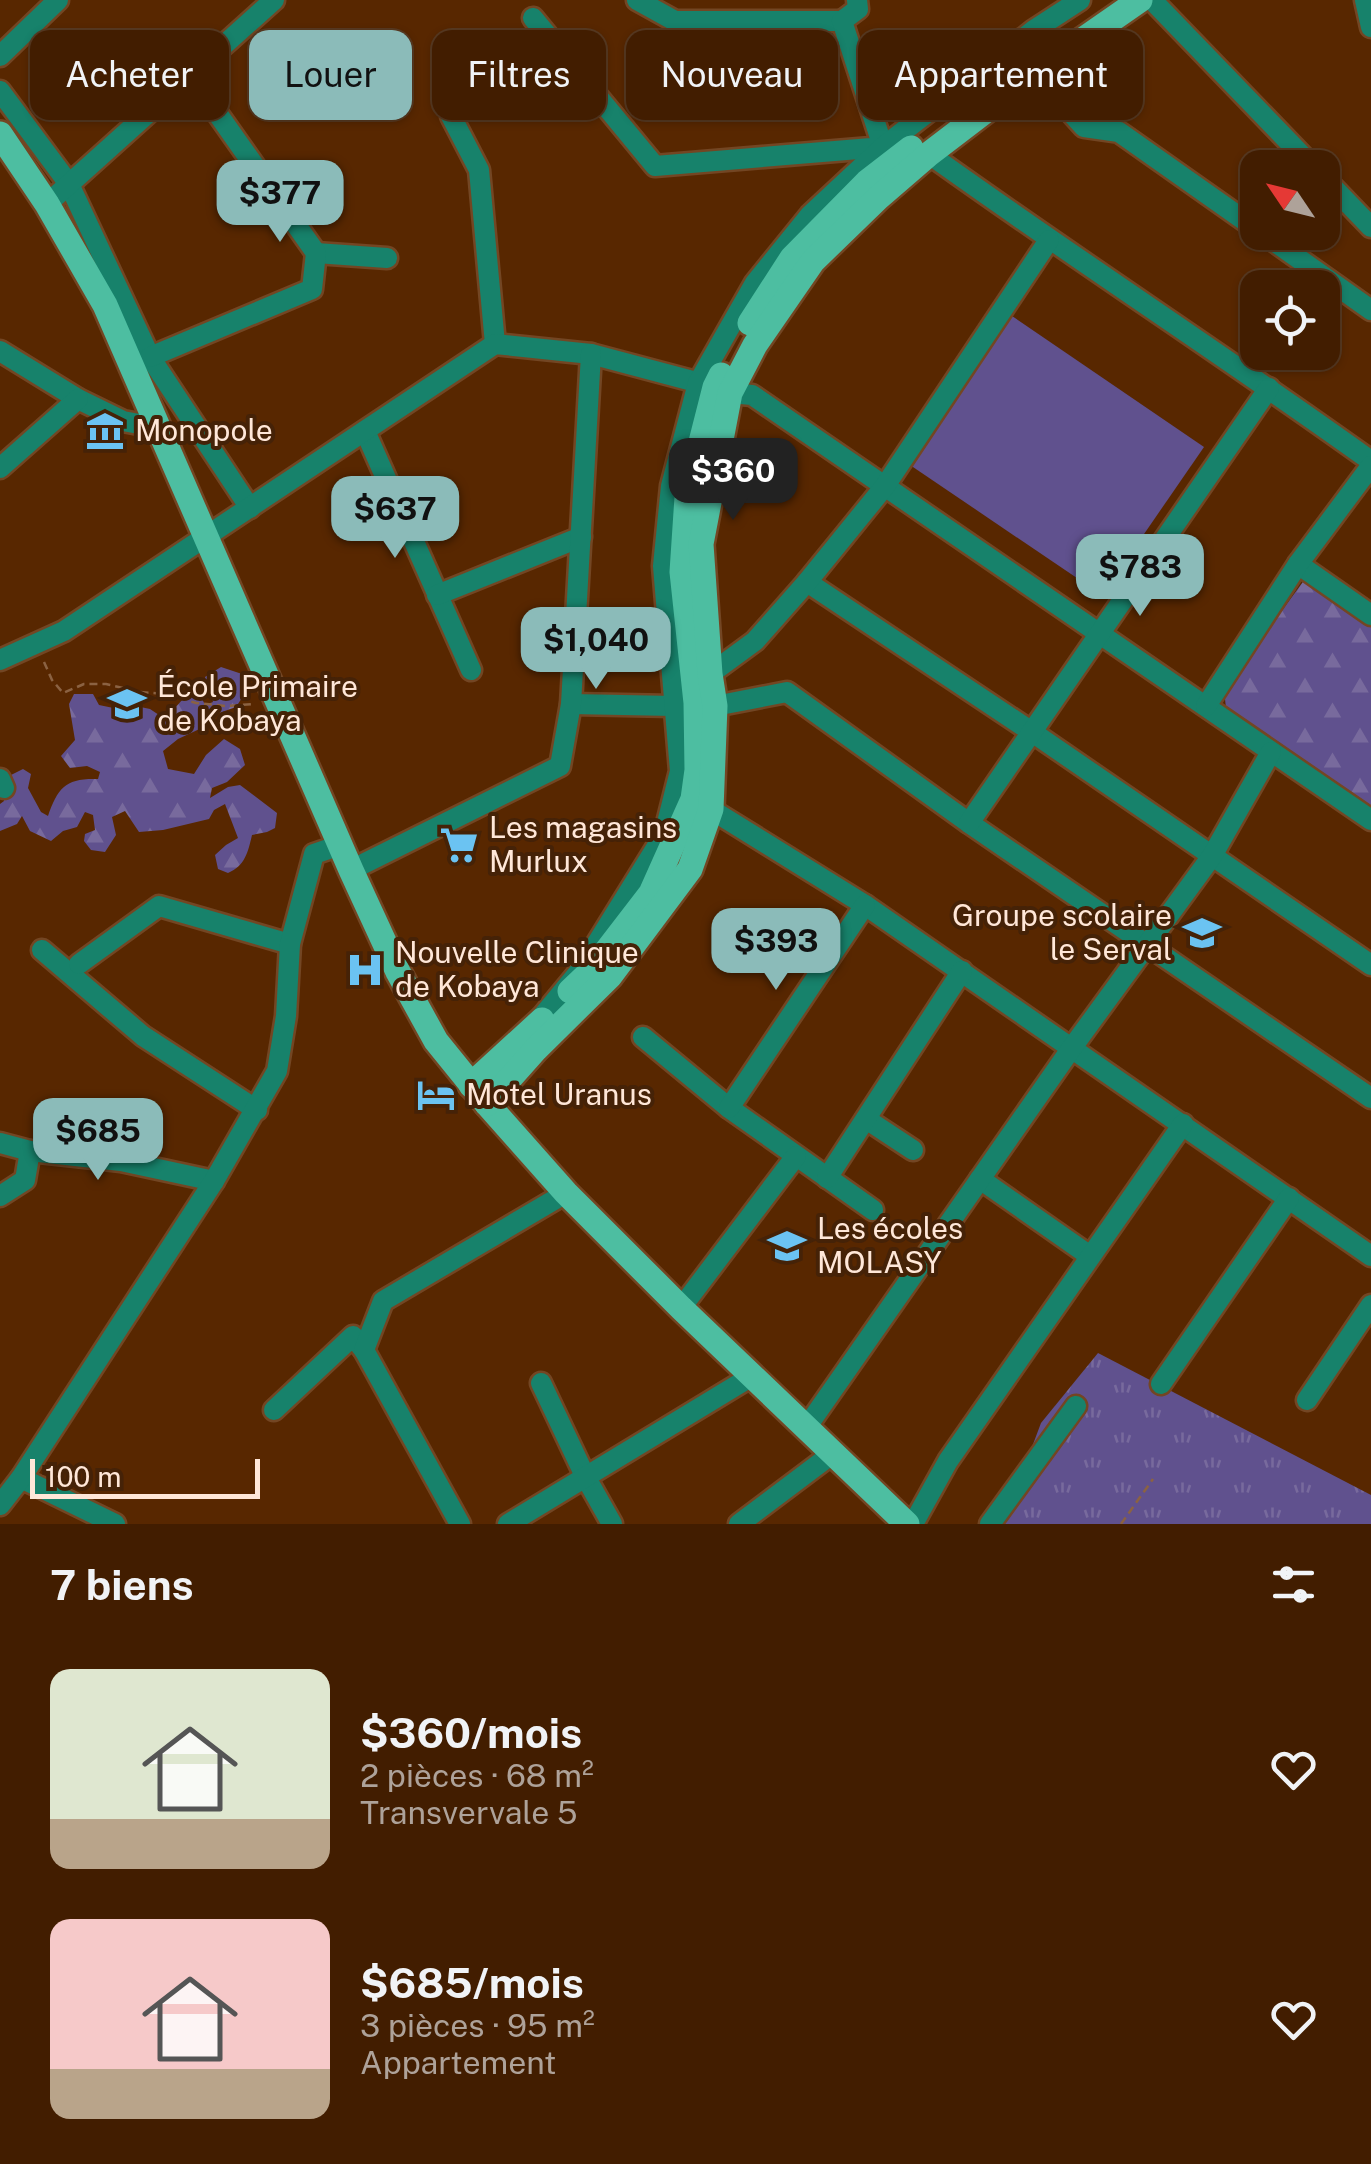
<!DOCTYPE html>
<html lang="fr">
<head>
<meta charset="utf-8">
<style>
  :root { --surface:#421d00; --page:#49260a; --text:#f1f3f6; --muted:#aea299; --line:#5a3b22; --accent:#8bbbb9 }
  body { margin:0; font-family:"Public Sans",sans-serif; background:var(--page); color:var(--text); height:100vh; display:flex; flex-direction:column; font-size:38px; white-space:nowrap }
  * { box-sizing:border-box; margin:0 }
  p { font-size:32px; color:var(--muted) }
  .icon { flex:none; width:55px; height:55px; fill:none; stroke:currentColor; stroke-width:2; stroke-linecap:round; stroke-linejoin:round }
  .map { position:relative; height:1524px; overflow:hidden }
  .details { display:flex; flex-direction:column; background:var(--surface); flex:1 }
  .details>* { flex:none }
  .banner { position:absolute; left:30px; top:30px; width:1312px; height:90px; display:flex; gap:20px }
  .needle { width:65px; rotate:305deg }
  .controls { position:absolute; left:1240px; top:150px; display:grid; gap:20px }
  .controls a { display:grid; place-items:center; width:100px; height:100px; border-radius:20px; background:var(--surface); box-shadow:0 2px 8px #0004,0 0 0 2px var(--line); font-size:50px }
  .scale { position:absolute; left:30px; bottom:25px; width:230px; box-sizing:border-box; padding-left:10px; border:5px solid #ffe7d8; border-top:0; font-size:28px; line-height:35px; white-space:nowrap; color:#ffe7d8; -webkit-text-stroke:8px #452207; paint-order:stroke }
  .price { position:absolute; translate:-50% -85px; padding:0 22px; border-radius:20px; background:var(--accent); color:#111; font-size:32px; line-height:65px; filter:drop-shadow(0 2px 5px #0008) }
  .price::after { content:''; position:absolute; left:50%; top:60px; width:30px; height:22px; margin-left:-15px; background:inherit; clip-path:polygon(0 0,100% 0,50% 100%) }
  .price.on { background:#222; color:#fff }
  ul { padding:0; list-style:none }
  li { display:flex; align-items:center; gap:30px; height:250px; padding:0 50px }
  li span { display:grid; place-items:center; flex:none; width:280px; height:200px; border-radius:20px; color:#555 }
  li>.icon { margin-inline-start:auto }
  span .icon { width:120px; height:120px; fill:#fffc; stroke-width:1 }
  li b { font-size:42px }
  h2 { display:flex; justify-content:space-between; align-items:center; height:120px; padding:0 50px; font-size:42px }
  .pill { padding:0 35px; border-radius:20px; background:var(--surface); box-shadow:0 2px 8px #0004,0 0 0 2px var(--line); font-size:35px; line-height:90px }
  .pill.on { background:var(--accent); color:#111 }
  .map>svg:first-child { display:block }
  .grass { fill:url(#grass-tufts) }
  .forest { fill:url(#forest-firs) }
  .pitch { fill:#60518e }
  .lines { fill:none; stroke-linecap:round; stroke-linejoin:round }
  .minor-casing { stroke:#734623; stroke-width:25 }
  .major-casing { stroke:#734623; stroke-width:30 }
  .path { stroke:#8b6242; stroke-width:2.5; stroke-dasharray:8 5; stroke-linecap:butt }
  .minor { stroke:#17826b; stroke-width:20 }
  .major { stroke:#4dbea1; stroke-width:25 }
  .labels { text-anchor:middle; stroke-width:8; stroke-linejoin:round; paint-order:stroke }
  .poi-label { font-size:30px; fill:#ffe7d8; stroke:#452207; text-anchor:start }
</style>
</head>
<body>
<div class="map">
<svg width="1371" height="1524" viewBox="0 0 1371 1524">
  <defs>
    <pattern id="grass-tufts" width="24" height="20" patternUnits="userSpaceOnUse" patternTransform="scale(2.5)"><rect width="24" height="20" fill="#60518e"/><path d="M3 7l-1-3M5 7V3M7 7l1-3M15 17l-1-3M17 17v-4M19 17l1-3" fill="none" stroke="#786a9d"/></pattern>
    <pattern id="forest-firs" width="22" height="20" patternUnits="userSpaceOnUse" patternTransform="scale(2.5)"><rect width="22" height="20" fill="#60518e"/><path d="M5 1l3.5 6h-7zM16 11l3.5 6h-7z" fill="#786a9d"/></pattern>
  </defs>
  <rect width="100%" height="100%" fill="#582700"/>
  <!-- grass -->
  <polygon class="grass" points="1098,1353 1371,1495 1371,1524 1003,1524 1041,1423"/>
  <!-- forest -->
  <g class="forest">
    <polygon points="1305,579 1371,626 1371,811 1226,708 1224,690"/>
    <path d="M221,667L245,675L251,684L236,707L219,713L206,726L178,739L163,751L168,769L194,774L206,755L224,739L240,749L245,765L227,782L212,788L210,798L228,787L240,785L277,813L275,828L267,832L252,835C248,852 245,866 228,873L218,869L215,855L226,845L238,838L225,804L214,810L209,819L163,830L139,832L125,811L112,817L116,835L105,852L91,850L84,841L85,834L95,830L93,815L85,812L77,827L63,831L51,841L30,831L22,816L17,824L0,831V804L4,801L5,778L23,769L31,774L28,788L41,812L48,816C58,787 66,778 98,779L100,772L87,766L70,768L61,756L75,740L69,704L74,694H93L99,705L123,710L126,704L150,709L165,719L183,699L188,688L196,686L205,705L213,702L205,677Z"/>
  </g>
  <!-- pitch -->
  <polygon class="pitch" points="1012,316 1204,447 1102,595 910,465"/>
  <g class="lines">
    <!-- minor casing -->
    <g class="minor-casing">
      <g id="minor">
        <polyline points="637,0 675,21 842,21"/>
        <polyline points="1152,0 1314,168"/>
        <polyline points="1365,0 1371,27"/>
        <polyline points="533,18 655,166 883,147 842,21 858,9 857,0"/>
        <polyline points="0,56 58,0"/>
        <polyline points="1035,73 1084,127 1119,132 1258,230"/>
        <polyline points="0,91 69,184 150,357 250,508"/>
        <polyline points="451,116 479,170 495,344"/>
        <path d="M929,154C1075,259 1225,356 1371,461"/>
        <polyline points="1322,176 1371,227"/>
        <polyline points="47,204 274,0"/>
        <polyline points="1261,232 1371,310"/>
        <polyline points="316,253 387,258"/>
        <polyline points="0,351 78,399 123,421 160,428"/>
        <polyline points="150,357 312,289 316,253 191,76"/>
        <polyline points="365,431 471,670"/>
        <polyline points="0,468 78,399"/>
        <polyline points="1298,564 1371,615"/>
        <polyline points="807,582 1032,732 1371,965"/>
        <polyline points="437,595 581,537"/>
        <polyline points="0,660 64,631 495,344 591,354 715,387 730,393 752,395 1371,820"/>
        <polyline points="710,674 755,641 807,582 885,486 1049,240"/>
        <polyline points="571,704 674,706"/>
        <polyline points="715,706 787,692 969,823 1371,1098"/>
        <polyline points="1206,706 1298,564 1371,466"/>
        <polyline points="0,779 4,788"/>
        <polyline points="699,802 865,905 1371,1256"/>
        <polyline points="969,823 1269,388"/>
        <polyline points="351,870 560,766 571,704 591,354"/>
        <polyline points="42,950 143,1036 257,1110"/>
        <polyline points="79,964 159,906 290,944"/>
        <polyline points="531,1030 579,972 664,835 680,771 663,566 671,486 698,383 755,283 810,215 883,147 1034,30 1080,0"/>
        <polyline points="643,1037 729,1108 873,1210"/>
        <polyline points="729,1108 865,905"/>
        <polyline points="866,1119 913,1150"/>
        <polyline points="0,1143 30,1151 121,1161 214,1181"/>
        <polyline points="827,1178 962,971"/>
        <polyline points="980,1179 1090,1256"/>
        <polyline points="0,1196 25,1180 30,1151"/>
        <polyline points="681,1308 796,1156"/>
        <polyline points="541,1383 585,1476 612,1524"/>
        <polyline points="1161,1384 1289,1198"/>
        <polyline points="1307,1400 1371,1305"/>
        <polyline points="274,1410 353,1336 364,1350"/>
        <polyline points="806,1428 1071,1049 1212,856 1271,752"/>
        <polyline points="21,1478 115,1524"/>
        <polyline points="0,1505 21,1478 214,1181 277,1071 286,1016 290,944 314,854 340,845"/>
        <polyline points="460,1524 364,1350 383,1301 566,1193"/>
        <polyline points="508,1524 752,1376"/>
        <polyline points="739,1524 832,1454"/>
        <polyline points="913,1524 948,1461 1183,1124"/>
        <polyline points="990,1524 1076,1406"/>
      </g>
    </g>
    <!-- major casing -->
    <g class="major-casing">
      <g id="major">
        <polyline points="0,134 47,204 105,305 351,870 398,972 436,1041 487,1104 566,1193 681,1308 907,1524"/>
        <polyline points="750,323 792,258 867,182 911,148"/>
        <polyline points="570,991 591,971 651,893 693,799 697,770 696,703 682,572 687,497 715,387 721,375"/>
        <polyline points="471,1085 542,1020"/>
        <polyline points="487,1104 536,1049 610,976 690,869 711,809 715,706 710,674 701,544 730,393 755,345 813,261 878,198 929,154 1035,73 1140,0"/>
      </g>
    </g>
    <!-- path -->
    <g class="path">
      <polyline points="44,662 52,680 63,693 84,684 106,684 140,692 166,694 196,703 226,706 255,704"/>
      <polyline points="1121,1524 1153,1479"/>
    </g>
    <!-- minor -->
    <use href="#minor" class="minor"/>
    <!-- major -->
    <use href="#major" class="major"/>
  </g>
  <!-- icons -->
  <defs>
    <g id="museum-bare" transform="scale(3)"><path d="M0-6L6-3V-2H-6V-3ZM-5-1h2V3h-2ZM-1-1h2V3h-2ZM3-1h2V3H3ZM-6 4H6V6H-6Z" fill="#6bc3f2" stroke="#452207" stroke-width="2.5" paint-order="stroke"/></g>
    <g id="school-bare" transform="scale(3)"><path d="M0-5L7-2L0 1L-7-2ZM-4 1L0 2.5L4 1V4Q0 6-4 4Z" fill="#6bc3f2" stroke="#452207" stroke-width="2.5" paint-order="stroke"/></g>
    <g id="supermarket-bare" transform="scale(3)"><path d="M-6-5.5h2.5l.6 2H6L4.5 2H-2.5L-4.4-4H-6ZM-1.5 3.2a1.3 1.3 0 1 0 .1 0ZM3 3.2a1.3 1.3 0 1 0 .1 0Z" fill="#6bc3f2" stroke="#452207" stroke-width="2.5" paint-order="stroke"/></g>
    <g id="hospital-bare" transform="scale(3)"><path d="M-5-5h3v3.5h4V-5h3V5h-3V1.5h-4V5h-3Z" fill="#6bc3f2" stroke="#452207" stroke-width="2.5" paint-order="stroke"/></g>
    <g id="hotel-bare" transform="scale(3)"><path d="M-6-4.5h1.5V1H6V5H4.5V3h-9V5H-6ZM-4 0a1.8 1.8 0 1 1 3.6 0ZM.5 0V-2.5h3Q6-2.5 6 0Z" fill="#6bc3f2" stroke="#452207" stroke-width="2.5" paint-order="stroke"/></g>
  </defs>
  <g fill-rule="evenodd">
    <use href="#museum-bare" x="105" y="431"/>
    <use href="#school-bare" x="127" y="704"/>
    <use href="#supermarket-bare" x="459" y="845"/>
    <use href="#school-bare" x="1202" y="933"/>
    <use href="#hospital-bare" x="365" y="970"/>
    <use href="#hotel-bare" x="436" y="1095"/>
    <use href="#school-bare" x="787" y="1246"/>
  </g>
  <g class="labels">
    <!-- poi labels -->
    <g class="poi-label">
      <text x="135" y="441">Monopole</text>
      <text x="157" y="697">École Primaire<tspan x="157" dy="34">de Kobaya</tspan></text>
      <text x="489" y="838">Les magasins<tspan x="489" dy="34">Murlux</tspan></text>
      <text x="1172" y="926" text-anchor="end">Groupe scolaire<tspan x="1172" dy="34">le Serval</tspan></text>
      <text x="395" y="963">Nouvelle Clinique<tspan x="395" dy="34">de Kobaya</tspan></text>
      <text x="466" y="1105">Motel Uranus</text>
      <text x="817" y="1239">Les écoles<tspan x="817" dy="34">MOLASY</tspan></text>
    </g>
  </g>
</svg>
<div class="controls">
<a><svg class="needle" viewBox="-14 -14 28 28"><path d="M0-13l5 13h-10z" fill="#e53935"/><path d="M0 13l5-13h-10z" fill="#aea299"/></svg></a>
<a><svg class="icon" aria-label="locate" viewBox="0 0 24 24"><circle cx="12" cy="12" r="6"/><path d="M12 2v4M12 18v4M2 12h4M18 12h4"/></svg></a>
</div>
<div class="scale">100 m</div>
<b class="price" style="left:280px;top:245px">$377</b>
<b class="price on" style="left:733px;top:523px">$360</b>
<b class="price" style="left:395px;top:561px">$637</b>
<b class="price" style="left:1140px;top:619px">$783</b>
<b class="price" style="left:596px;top:692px">$1,040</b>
<b class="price" style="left:776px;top:993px">$393</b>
<b class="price" style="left:98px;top:1183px">$685</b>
<div class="banner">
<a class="pill">Acheter</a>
<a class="pill on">Louer</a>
<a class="pill">Filtres</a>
<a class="pill">Nouveau</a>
<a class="pill">Appartement</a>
</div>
</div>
<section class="details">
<h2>7 biens<svg class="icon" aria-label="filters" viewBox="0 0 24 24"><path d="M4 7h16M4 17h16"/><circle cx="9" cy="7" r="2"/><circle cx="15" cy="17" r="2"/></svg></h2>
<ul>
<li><span style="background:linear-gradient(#dfe7d0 75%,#b9a48a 0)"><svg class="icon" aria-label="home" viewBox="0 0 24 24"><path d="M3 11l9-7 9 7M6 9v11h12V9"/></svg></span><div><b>$360/mois</b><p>2 pièces · 68 m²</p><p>Transvervale 5</p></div><svg class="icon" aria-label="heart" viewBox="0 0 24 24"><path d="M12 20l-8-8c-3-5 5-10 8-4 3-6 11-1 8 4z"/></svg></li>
<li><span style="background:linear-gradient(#f6c9c9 75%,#b9a48a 0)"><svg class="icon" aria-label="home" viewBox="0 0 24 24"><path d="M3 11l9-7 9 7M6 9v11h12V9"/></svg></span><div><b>$685/mois</b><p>3 pièces · 95 m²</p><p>Appartement</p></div><svg class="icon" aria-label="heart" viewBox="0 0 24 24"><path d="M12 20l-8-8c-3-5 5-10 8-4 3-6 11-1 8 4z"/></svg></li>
</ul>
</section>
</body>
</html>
